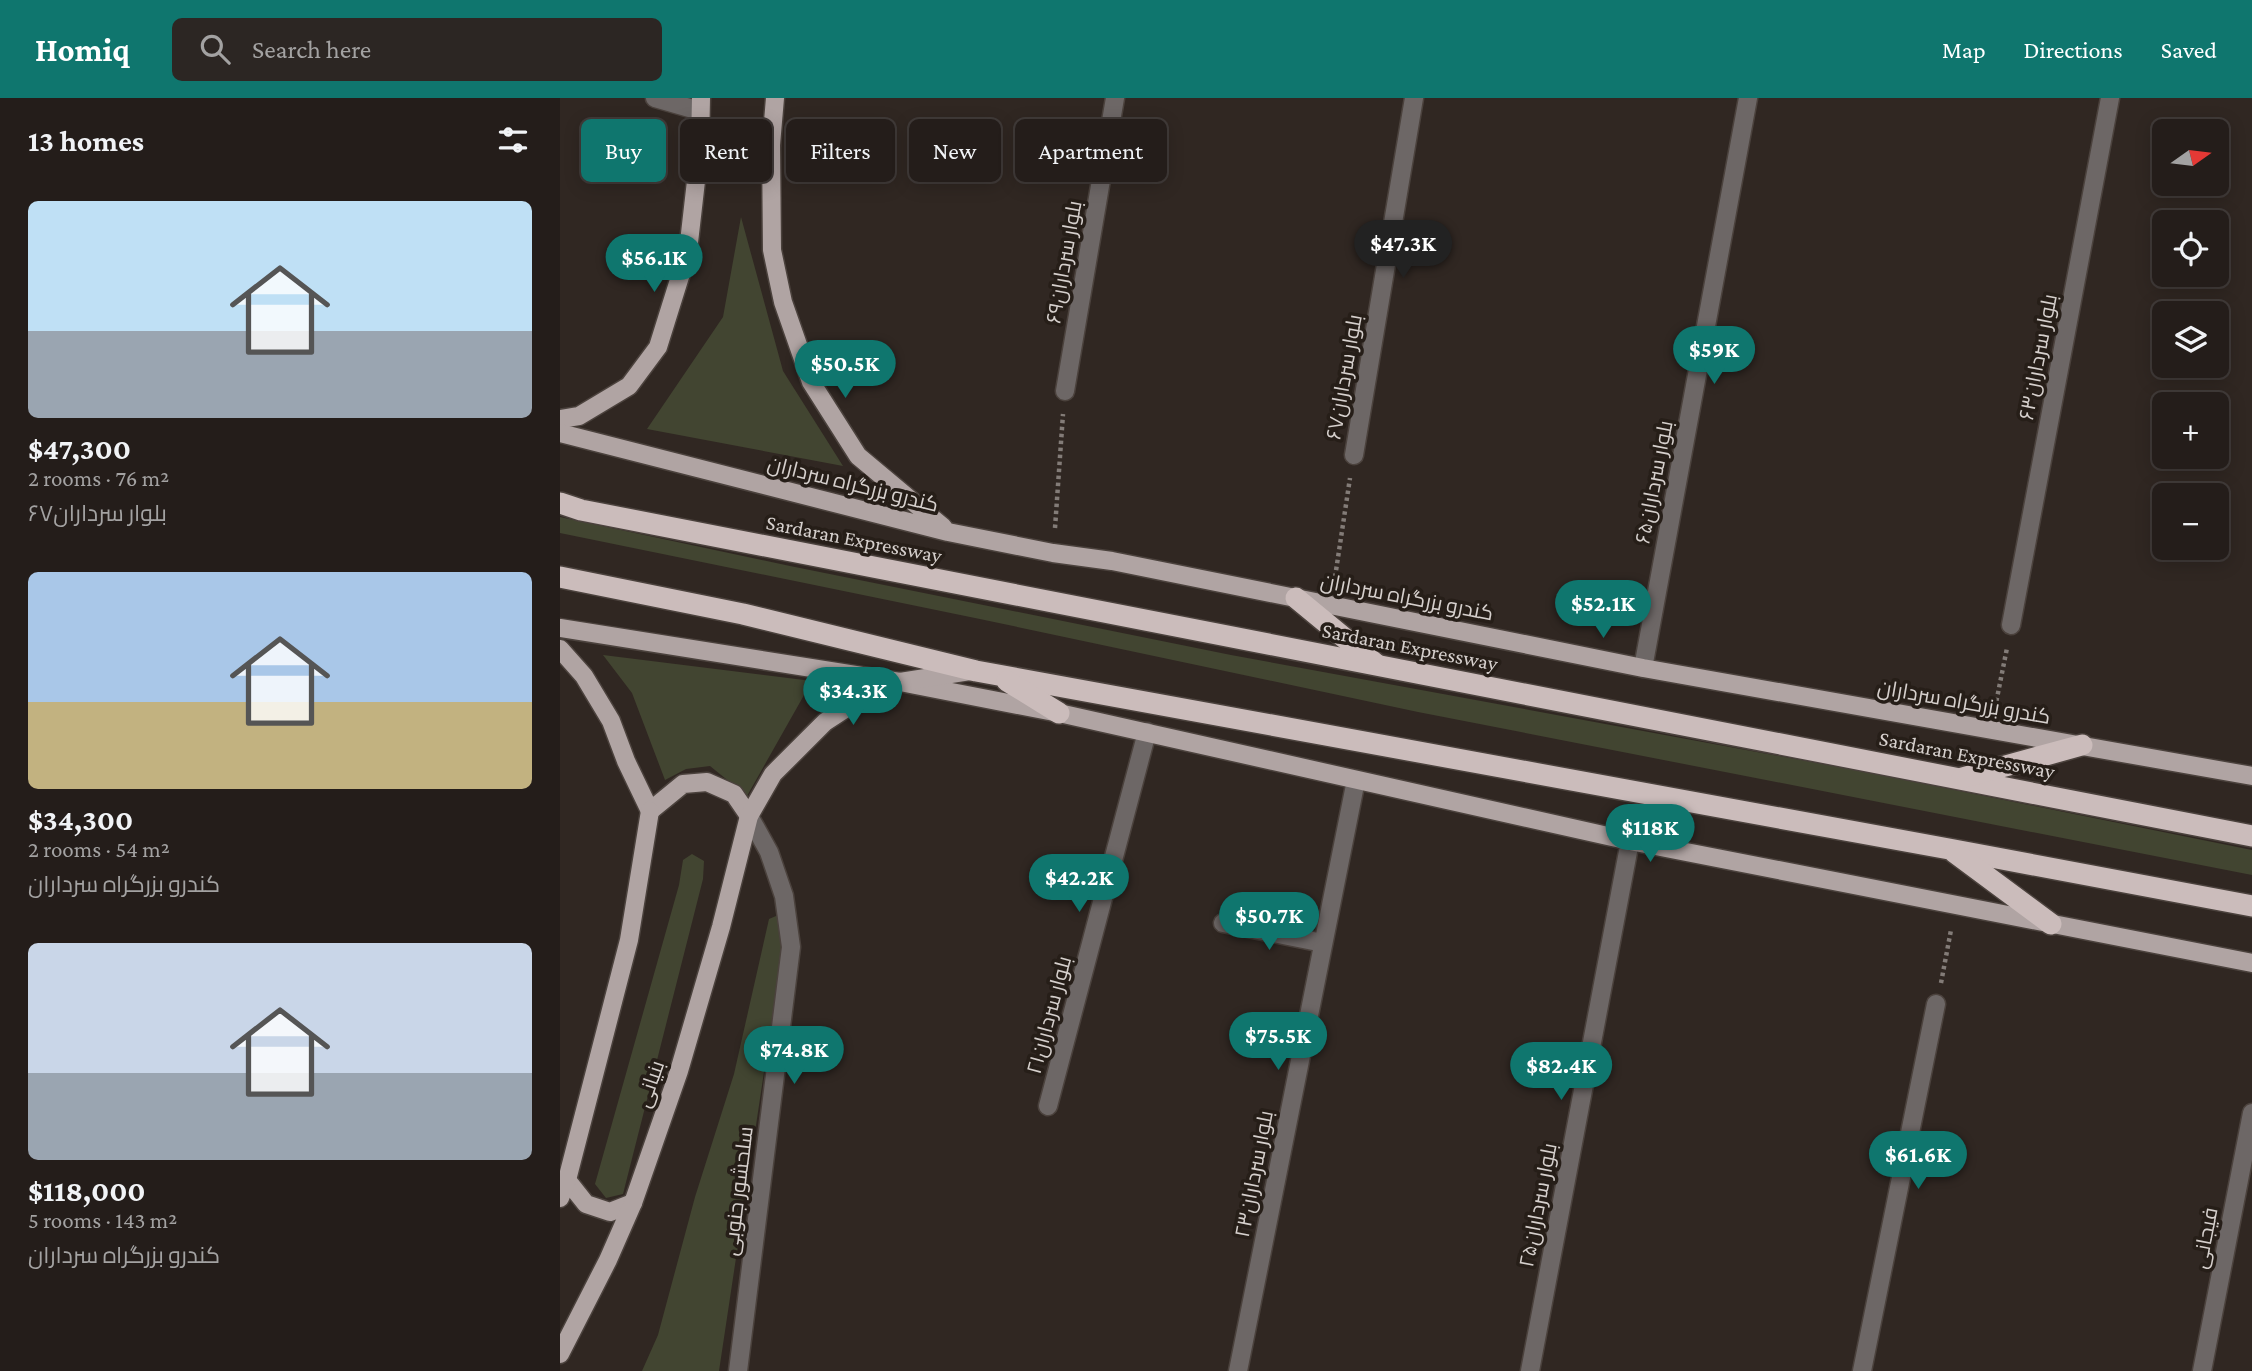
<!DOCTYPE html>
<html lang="en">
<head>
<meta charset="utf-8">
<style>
  :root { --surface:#241d1a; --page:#2c2623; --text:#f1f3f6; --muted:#a3a2a2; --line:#413b39; --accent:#0f766e }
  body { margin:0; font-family:"Crimson Pro",Cairo,serif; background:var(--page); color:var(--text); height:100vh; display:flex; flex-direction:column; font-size:26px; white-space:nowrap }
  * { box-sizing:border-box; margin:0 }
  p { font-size:23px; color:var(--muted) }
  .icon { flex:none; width:38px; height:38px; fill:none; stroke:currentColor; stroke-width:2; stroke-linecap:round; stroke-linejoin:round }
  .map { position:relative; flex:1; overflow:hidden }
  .sheet { display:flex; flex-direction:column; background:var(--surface); width:560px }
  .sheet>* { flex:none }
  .top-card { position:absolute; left:21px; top:21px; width:665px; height:63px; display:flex; gap:14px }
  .needle { width:46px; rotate:76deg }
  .tools { position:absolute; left:1592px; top:21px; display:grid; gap:14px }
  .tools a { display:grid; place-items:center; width:77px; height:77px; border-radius:10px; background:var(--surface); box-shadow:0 4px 18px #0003,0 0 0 2px var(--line); font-size:35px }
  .price { position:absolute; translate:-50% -60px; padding:0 16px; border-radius:24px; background:var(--accent); color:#fff; font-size:23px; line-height:46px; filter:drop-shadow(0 2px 4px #0008) }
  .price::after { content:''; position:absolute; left:50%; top:42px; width:21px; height:16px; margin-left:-10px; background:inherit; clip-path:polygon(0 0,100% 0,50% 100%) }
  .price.active { background:#222; color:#fff }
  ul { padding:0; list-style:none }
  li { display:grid; align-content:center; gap:14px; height:371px; padding:0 28px }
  li span { display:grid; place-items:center; height:217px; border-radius:10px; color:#555 }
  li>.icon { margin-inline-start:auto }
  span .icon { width:126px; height:126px; fill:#fffc; stroke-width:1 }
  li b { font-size:30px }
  h2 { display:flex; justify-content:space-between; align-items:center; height:84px; padding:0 28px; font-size:30px }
  .chip { padding:0 24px; border-radius:10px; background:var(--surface); box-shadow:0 4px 18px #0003,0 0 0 2px var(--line); font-size:24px; line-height:63px }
  .chip.active { background:var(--accent); color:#fff }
  header { display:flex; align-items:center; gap:42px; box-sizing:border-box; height:98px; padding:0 35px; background:var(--accent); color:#fff }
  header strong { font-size:33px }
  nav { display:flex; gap:38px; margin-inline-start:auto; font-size:24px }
  .search { width:490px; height:63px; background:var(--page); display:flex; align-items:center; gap:18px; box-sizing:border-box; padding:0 24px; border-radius:10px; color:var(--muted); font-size:26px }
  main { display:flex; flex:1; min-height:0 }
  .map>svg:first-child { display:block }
  .green { fill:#424531 }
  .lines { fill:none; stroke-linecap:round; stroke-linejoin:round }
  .minor-casing { stroke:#4b423d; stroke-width:21 }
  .major-casing { stroke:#4b423d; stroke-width:21 }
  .highway-casing { stroke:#4b423d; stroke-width:24 }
  .path { stroke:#837c78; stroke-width:4.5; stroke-dasharray:3.5 3.5; stroke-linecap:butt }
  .minor { stroke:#6d6766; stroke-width:18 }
  .major { stroke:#b0a4a3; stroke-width:18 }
  .highway { stroke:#cbbcbb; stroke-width:21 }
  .labels { text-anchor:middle; stroke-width:7; stroke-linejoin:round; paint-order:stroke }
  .street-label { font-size:21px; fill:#d6d0cd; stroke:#261e18 }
</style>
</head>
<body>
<header>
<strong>Homiq</strong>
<div class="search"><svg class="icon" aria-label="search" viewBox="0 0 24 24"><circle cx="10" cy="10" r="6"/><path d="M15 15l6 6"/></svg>Search here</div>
<nav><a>Map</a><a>Directions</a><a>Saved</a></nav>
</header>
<main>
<section class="sheet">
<h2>13 homes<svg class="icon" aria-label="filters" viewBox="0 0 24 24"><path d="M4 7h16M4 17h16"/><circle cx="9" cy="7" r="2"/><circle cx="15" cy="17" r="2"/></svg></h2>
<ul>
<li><span style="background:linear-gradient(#bfe0f5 60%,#9aa5b1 0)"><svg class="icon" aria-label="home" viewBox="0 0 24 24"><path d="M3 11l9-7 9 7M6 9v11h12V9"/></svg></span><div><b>$47,300</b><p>2 rooms · 76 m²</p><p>بلوار سرداران۶۷</p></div></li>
<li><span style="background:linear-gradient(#a9c7e8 60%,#c2b280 0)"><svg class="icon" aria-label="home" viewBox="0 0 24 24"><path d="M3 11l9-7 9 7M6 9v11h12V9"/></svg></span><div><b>$34,300</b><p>2 rooms · 54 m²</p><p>کندرو بزرگراه سرداران</p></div></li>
<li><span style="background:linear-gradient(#c9d6e8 60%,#9aa5b1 0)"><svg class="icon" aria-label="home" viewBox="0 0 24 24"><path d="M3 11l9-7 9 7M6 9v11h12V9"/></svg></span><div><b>$118,000</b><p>5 rooms · 143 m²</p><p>کندرو بزرگراه سرداران</p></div></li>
</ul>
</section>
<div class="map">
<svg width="1692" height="1273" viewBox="0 0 1692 1273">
  <rect width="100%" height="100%" fill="#302722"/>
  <!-- green -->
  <g class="green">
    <polygon points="181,119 223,273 283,368 87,331 163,219"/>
    <polygon points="0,419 230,468 671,557 1306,674 1692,752 1692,777 858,614 415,520 0,435"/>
    <polygon points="43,557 252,583 187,698 150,668 126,671 105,682 72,595"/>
    <polygon points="132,756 144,763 143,781 63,1096 46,1100 35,1086 119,787 123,762"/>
    <polygon points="223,815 224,841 159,1273 82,1273 98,1237 135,1099 174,976 209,821"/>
  </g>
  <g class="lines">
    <!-- minor casing -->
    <g class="minor-casing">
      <g id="minor">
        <polyline points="95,0 140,13"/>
        <polyline points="505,293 555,0"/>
        <polyline points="794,357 854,0"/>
        <polyline points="1451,527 1550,0"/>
        <polyline points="1083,570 1188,0"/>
        <polyline points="663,825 763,845"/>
        <polyline points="488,1008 587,634"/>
        <polyline points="178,1273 231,849 224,798 209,754 189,718"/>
        <polyline points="678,1273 796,682"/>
        <polyline points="970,1273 1070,743"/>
        <polyline points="1302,1273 1376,906"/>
        <polyline points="1642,1273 1692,1015"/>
      </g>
    </g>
    <!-- major casing -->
    <g class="major-casing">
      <g id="major">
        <polyline points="215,0 211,47 212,152 223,204 251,284 298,358 383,429"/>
        <path d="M140,48C171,66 180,67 211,47"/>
        <polyline points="0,321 19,318 69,288 98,249 128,153 140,48 141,0"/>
        <polyline points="0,335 388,434 493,455 552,463 1083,570 1692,678"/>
        <polyline points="0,530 340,584 499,615 1070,743 1692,865"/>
        <polyline points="0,551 24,578 51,623 66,663 90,713"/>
        <polyline points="90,713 123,686 147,684 174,696 189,718"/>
        <polyline points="7,1082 26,1106 50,1114 73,1105"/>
        <polyline points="0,1100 7,1082 69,842 90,713"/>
        <polyline points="0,1256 48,1162 73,1105 119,973 161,829 189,718 213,676 265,624 288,609 340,584 410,573"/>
      </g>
    </g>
    <!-- highway casing -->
    <g class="highway-casing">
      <g id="highway">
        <polyline points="0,405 21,412 1692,738"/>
        <polyline points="0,479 183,516 416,573 1389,751 1692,808"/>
        <polyline points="736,500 816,566"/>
        <polyline points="447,583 499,615"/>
        <polyline points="1402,680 1522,647"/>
        <polyline points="1394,754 1491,826"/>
      </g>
    </g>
    <!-- path -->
    <g class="path">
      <polyline points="495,430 503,316"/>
      <polyline points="774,486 790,380"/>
      <polyline points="1435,610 1447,550"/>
      <polyline points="1381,885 1391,832"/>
    </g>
    <!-- minor -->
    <use href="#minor" class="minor"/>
    <!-- major -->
    <use href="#major" class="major"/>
    <!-- highway -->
    <use href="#highway" class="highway"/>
  </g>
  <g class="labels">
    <!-- street labels -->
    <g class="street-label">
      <text transform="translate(504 164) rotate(-80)" y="7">بلوار سرداران۶۹</text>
      <text transform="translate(1478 259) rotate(-79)" y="7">بلوار سرداران۶۳</text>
      <text transform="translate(784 279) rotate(-80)" y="7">بلوار سرداران۶۷</text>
      <text transform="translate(1094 384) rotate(-79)" y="7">بلوار سرداران۶۵</text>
      <text transform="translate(293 386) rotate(14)" y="7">کندرو بزرگراه سرداران</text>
      <text transform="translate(294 441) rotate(11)" y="7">Sardaran Expressway</text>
      <text transform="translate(847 499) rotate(11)" y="7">کندرو بزرگراه سرداران</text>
      <text transform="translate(850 549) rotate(11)" y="7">Sardaran Expressway</text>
      <text transform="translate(1404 604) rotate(10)" y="7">کندرو بزرگراه سرداران</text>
      <text transform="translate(1407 657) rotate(11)" y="7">Sardaran Expressway</text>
      <text transform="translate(489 917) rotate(-75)" y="7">بلوار سرداران۲۱</text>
      <text transform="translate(90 986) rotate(-71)" y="7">بنیانی</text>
      <text transform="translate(694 1076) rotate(-79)" y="7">بلوار سرداران۲۳</text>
      <text transform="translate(178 1093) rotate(-83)" y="7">سلحشور جنوبی</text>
      <text transform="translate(978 1107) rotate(-79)" y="7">بلوار سرداران۲۵</text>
      <text transform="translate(1645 1140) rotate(-79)" y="7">فیجانی</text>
    </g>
  </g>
</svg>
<div class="tools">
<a><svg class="needle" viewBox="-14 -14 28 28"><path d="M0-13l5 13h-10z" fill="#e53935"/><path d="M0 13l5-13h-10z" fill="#a3a2a2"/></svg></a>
<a><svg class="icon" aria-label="locate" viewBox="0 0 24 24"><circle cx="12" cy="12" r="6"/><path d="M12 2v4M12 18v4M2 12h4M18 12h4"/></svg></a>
<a><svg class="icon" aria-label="layers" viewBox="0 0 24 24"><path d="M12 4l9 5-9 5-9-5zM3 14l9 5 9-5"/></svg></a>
<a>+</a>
<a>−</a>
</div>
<b class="price active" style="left:843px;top:182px">$47.3K</b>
<b class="price" style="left:94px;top:196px">$56.1K</b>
<b class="price" style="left:1154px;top:288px">$59K</b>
<b class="price" style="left:285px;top:302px">$50.5K</b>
<b class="price" style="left:1043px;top:542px">$52.1K</b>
<b class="price" style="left:293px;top:629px">$34.3K</b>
<b class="price" style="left:1090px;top:766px">$118K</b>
<b class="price" style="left:519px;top:816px">$42.2K</b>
<b class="price" style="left:709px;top:854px">$50.7K</b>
<b class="price" style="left:718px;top:974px">$75.5K</b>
<b class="price" style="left:234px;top:988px">$74.8K</b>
<b class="price" style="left:1001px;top:1004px">$82.4K</b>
<b class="price" style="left:1358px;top:1093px">$61.6K</b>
<div class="top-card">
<a class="chip active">Buy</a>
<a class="chip">Rent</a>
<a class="chip">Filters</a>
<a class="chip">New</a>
<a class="chip">Apartment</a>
</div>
</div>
</main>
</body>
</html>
